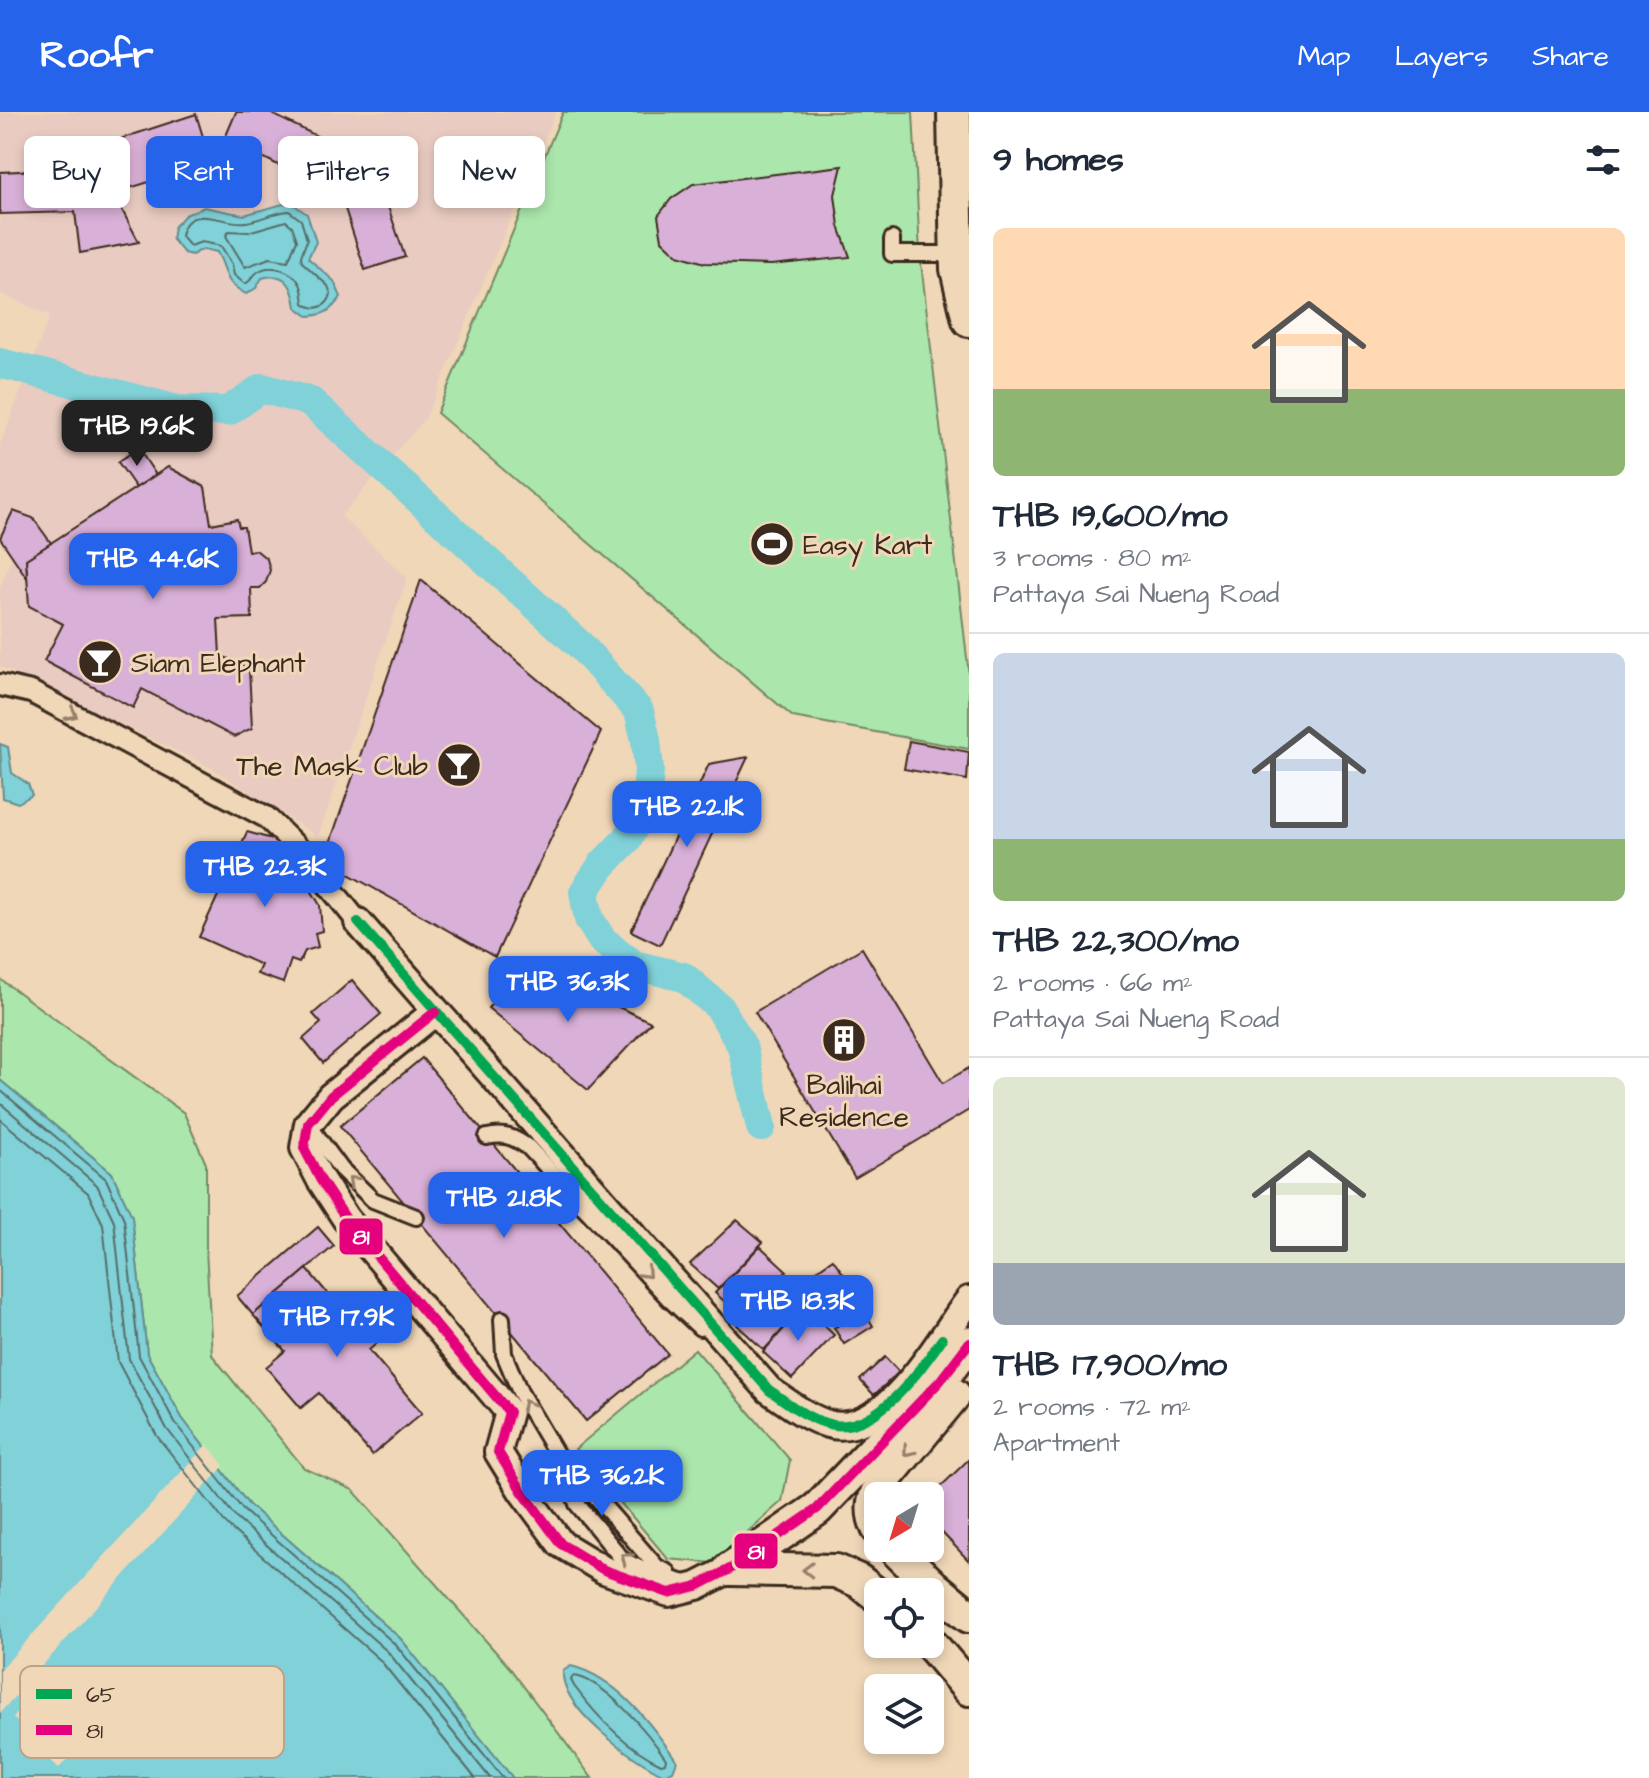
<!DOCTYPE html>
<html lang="en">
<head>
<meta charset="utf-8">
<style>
  :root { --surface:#fff; --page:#f6f6f7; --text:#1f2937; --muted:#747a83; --line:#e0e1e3; --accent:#2563eb }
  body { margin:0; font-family:"Architects Daughter",sans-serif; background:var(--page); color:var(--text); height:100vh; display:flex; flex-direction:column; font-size:30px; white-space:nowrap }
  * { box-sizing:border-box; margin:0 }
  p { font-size:26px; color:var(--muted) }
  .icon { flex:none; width:44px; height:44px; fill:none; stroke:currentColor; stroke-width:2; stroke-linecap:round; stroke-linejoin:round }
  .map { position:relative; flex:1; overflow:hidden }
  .drawer { display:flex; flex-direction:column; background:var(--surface); width:680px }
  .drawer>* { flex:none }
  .hud { position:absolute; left:24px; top:24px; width:760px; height:72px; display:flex; gap:16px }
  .needle { width:52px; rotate:218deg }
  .controls { position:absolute; left:864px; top:1370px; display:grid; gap:16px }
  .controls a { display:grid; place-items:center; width:80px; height:80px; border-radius:12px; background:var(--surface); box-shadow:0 4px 12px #0003; font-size:40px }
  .price { position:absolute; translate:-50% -68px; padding:0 18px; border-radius:16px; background:var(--accent); color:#fff; font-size:26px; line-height:52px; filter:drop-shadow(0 2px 4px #0008) }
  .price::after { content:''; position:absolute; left:50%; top:48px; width:24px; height:18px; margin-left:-12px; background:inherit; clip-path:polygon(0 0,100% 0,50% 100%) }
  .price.on { background:#222; color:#fff }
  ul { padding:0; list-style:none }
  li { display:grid; align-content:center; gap:16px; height:424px; padding:0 24px }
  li+li { border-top:2px solid var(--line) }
  li span { display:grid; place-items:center; height:248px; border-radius:12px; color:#555 }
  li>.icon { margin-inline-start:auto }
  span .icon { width:144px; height:144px; fill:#fffc; stroke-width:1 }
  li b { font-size:34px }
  h2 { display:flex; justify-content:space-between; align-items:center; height:96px; padding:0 24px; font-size:34px }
  .chip { padding:0 28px; border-radius:12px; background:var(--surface); box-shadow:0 4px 12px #0003; font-size:28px; line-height:72px }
  .chip.on { background:var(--accent); color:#fff }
  header { display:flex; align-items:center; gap:48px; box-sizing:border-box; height:112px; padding:0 40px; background:var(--accent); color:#fff }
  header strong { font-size:38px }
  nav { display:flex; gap:44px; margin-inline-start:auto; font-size:28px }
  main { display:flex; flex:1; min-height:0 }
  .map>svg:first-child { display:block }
  .built { fill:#e9cbc1 }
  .green { fill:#abe7ad; stroke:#738866; stroke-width:2 }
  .water { fill:#80d1d8; stroke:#648e8e; stroke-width:2 }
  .pier { fill:#f0d7b8 }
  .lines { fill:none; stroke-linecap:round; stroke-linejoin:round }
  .shore { stroke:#576d68; stroke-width:2 }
  .canal { stroke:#80d1d8; stroke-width:30 }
  .building { fill:#d9b0d7; stroke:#3b2a1e; stroke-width:2 }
  .service-casing { stroke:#3b2a1e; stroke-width:20 }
  .pedestrian-casing { stroke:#3b2a1e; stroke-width:26 }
  .minor-casing { stroke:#3b2a1e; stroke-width:32 }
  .tertiary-casing { stroke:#3b2a1e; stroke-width:38 }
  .service { stroke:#f0d7b8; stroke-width:14 }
  .pedestrian { stroke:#f0d7b8; stroke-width:20 }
  .minor { stroke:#f0d7b8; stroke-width:26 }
  .tertiary { stroke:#f0d7b8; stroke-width:32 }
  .bus-1-casing { stroke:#f0d7b8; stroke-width:16 }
  .bus-2-casing { stroke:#f0d7b8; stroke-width:16 }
  .bus-1 { stroke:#00a651; stroke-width:10 }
  .bus-2 { stroke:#e5007d; stroke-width:10 }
  .oneway { stroke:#96806b }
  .labels { text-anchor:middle; stroke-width:6; stroke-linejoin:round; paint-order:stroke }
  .poi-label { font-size:28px; fill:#3b2a1e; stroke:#f0d7b8; text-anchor:start }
  .key { fill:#f0d7b8; stroke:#baa38a; stroke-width:2 }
  .key-label { font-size:22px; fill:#3b2a1e }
  .line-badge { stroke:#f0d7b8; stroke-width:3 }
  .badge-label { font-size:22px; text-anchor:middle; font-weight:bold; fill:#fff }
</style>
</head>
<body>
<header>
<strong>Roofr</strong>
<nav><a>Map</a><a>Layers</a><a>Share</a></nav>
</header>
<main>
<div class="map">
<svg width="969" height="1666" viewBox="0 0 969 1666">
  <rect width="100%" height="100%" fill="#f0d7b8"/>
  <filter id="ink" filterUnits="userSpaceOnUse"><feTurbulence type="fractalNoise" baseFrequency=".0125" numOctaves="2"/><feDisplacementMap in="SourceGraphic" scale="16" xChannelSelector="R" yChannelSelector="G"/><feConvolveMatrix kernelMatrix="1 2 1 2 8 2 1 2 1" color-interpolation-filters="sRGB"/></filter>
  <g filter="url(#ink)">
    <!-- built -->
    <polygon class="built" points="0,0 556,0 426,305 341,404 407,466 318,725 210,655 0,554 0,475 12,444 0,426 0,333 50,204 0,181"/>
    <!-- green -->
    <g class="green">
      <polygon points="563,0 913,0 920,142 969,563 969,637 793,605 437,301"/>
      <polygon points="0,867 184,1001 206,1052 206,1137 212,1243 304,1356 353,1378 509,1555 592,1666 508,1666 401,1527 249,1393 182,1306 147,1242 133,1114 112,1061 0,968"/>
      <polygon points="695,1237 790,1348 782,1389 713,1451 668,1447 575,1337"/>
    </g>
    <!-- water -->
    <g class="water">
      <path d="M290,90L307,102L316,130L308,146L334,169L341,185C331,199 325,203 308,204L296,195C293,175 287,159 262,166L256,176L246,182C221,168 230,163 217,140L203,137L192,143L184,141L172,127L174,115L185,103L204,95L244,103Z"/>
      <polygon points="0,632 8,635 12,661 28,672 32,683 18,691 3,686"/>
      <polygon points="0,968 112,1061 132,1104 147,1242 182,1306 249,1393 401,1527 513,1666 0,1666"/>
      <path d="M571,1554C617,1565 651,1612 677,1649L673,1659L664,1663C633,1648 560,1597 563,1559Z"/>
    </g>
    <!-- pier -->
    <polygon class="pier" points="207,1332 224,1354 23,1575 33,1584 48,1568 72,1590 83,1579 108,1603 59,1656 34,1633 37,1629 13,1606 25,1592 15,1584 0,1601 0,1558"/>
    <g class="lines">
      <!-- shore -->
      <g class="shore">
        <path d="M289,99L301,108L307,128L301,144L302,150L328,174L331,182C328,195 315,200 304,191C303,186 303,177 300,172C293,159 272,151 259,159C252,163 252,169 245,172L234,163L232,152L221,134L202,130L190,134L181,124C187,88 226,114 246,110C261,108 274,100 289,99Z"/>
        <polygon points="286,109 292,114 297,128 288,149 270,146 245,155 226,124 229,119 248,120"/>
        <polyline points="0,978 106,1067 124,1107 139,1244 175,1311 243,1398 396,1533 503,1666"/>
        <polyline points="0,991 97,1073 114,1109 129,1247 167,1317 236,1406 388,1540 490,1666"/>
        <polyline points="0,1007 88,1081 103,1112 118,1250 157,1324 228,1414 380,1548 475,1666"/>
        <path d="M573,1564C603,1566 649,1622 666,1647L665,1651L661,1652C625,1635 597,1605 574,1574L571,1568Z"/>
      </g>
      <!-- canal -->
      <polyline class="canal" points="0,251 177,298 228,299 262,276 311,290 581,534 639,599 646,628 649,658 646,692 627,727 602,753 584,780 589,807 602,828 634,853 684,865 720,896 742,934 761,1015"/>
    </g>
    <!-- building -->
    <g class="building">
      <polygon points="236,0 268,0 331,31 317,73 225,26"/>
      <polygon points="196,2 211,51 113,81 139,130 80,141 75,100 0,102 0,60 59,57 56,48"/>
      <polygon points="373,50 405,145 365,158 334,63"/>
      <polygon points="842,54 835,83 839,114 850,145 771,153 705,151 678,143 662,128 658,104 671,87 693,72"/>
      <polygon points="138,336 156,363 136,376 118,350"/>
      <polygon points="168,355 205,375 211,412 237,407 239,415 244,415 248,439 256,438 267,447 270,458 266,470 260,476 251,476 252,506 218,507 220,543 249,557 252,616 234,625 142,577 133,596 44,549 63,512 29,494 26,447"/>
      <polygon points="13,399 33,406 51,431 26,447 27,466 0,426"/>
      <polygon points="421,468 601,620 495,845 324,748"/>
      <polygon points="909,629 969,640 967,668 904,657"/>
      <polygon points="748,645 660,833 631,819 709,652"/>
      <polygon points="247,720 275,728 297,755 320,793 322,819 315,821 318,835 305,839 299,851 291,848 283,871 257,862 261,853 199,825"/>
      <polygon points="862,836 943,971 969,956 969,998 855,1066 755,900"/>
      <polygon points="528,853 651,910 588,978 488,896"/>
      <polygon points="352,868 381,902 323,951 303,927 321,911 313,902"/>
      <polygon points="422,946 668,1242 586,1309 340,1014"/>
      <polygon points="737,1108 763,1130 718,1177 690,1152"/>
      <polygon points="318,1115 334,1134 253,1203 237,1184"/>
      <polygon points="760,1134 787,1159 743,1206 715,1181"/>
      <polygon points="833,1147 864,1192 833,1213 802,1168"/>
      <polygon points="307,1157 343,1200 366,1180 396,1215 369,1238 422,1301 372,1343 319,1281 301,1296 266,1255 285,1239 253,1203"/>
      <polygon points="780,1166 808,1190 764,1238 737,1213"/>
      <polygon points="804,1194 834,1223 792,1267 763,1240"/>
      <polygon points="863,1198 873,1214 844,1232 834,1216"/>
      <polygon points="885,1245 899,1260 874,1283 860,1268"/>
      <polygon points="969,1347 969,1449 930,1408 930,1385"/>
      <polygon points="597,1378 630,1415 607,1435 574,1398"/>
    </g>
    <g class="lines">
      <!-- service casing -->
      <g class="service-casing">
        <g id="service">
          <polyline points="892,127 892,142 956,142"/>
          <polyline points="308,1012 341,1057 373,1088 416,1105"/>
          <path d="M487,1025C505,1021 514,1025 529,1036L669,1187L700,1216"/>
          <polyline points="502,1207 504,1242 520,1280 567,1360 577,1392 623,1448 650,1461 689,1472"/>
          <polyline points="567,1360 589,1377 657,1455 668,1460"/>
        </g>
      </g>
      <!-- pedestrian casing -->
      <g class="pedestrian-casing">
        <polyline id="pedestrian" points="0,573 31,580 266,705 300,738 358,810"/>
      </g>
      <!-- minor casing -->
      <g class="minor-casing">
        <g id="minor">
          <path d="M358,810L769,1278C787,1290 807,1306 828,1312C886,1328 940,1226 969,1188"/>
          <polyline points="435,900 331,984 308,1012 304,1036 320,1067 346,1107 509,1300 498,1340 522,1379 561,1432 604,1458 669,1481 697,1474 730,1457"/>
        </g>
      </g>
      <!-- tertiary casing -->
      <g class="tertiary-casing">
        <g id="tertiary">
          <polyline points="954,0 957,157 969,208"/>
          <path d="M878,1416C870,1398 873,1386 883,1369L954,1283"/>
          <polyline points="894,1436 934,1475 969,1504"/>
          <polyline points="730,1457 817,1397 940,1269 969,1231"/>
          <polyline points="730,1457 836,1459 859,1469 878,1484"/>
          <polyline points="930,1531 969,1577"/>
        </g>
      </g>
      <!-- service -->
      <use href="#service" class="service"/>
      <!-- pedestrian -->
      <use href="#pedestrian" class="pedestrian"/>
      <!-- minor -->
      <use href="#minor" class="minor"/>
      <!-- tertiary -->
      <use href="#tertiary" class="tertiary"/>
      <!-- bus-1 casing -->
      <g class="bus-1-casing">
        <path id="bus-1" d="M358,810L769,1278C787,1290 807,1307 829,1312C875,1324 919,1260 942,1227"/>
      </g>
      <!-- bus-2 casing -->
      <g class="bus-2-casing">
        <polyline id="bus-2" points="435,900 331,984 308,1012 304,1036 320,1067 346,1107 509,1300 498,1340 522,1379 561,1432 604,1458 669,1481 697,1474 730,1457 817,1397 940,1269 969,1231"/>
      </g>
      <!-- bus-1 -->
      <use href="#bus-1" class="bus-1"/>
      <!-- bus-2 -->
      <use href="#bus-2" class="bus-2"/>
    </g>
    <!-- one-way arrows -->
    <defs><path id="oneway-chevron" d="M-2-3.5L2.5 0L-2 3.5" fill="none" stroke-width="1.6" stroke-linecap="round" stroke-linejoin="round" transform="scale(2)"/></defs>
    <g class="oneway">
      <use href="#oneway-chevron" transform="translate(72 602) rotate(28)"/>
      <use href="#oneway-chevron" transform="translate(353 1069) rotate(-136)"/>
      <use href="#oneway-chevron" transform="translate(646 1161) rotate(47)"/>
      <use href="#oneway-chevron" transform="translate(527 1293) rotate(-120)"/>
      <use href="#oneway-chevron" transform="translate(908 1339) rotate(130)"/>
      <use href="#oneway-chevron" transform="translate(626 1446) rotate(-142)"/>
      <use href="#oneway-chevron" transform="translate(808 1458) rotate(-179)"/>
    </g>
  </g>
  <!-- icons -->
  <defs>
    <g id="stadium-disc" transform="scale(2.3)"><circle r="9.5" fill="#3b2a1e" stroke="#f0d7b8"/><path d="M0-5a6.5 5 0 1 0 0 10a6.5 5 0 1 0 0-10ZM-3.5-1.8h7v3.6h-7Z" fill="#fff"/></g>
    <g id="bar-disc" transform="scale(2.3)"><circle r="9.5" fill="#3b2a1e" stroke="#f0d7b8"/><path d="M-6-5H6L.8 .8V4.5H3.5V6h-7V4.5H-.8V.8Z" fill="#fff"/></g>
    <g id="building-disc" transform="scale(2.3)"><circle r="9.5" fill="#3b2a1e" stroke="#f0d7b8"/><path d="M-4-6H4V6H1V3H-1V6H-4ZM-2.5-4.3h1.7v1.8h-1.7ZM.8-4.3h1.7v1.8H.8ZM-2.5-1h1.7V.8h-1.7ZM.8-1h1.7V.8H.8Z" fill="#fff"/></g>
  </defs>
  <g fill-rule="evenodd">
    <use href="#stadium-disc" x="772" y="432"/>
    <use href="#bar-disc" x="100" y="550"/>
    <use href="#bar-disc" x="459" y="653"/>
    <use href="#building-disc" x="844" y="928"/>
  </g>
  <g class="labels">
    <!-- poi labels -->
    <g class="poi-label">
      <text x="803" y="442">Easy Kart</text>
      <text x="131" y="560">Siam Elephant</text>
      <text x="428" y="663" text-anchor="end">The Mask Club</text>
      <text x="844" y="982" text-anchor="middle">Balihai<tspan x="844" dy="32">Residence</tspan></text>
    </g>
  </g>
  <!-- legend -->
  <rect x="20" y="1554" width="264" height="92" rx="12" class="key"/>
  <rect x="36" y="1577" width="36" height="10" fill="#00a651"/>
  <rect x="36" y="1613" width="36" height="10" fill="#e5007d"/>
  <g class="key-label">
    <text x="86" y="1590">65</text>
    <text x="86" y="1626">81</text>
  </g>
  <g class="line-badge">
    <rect x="338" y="1105" width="46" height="39" rx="8" fill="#e5007d"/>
    <rect x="733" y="1420" width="46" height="38" rx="8" fill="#e5007d"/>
  </g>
  <g class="badge-label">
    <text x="361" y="1132">81</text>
    <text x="756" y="1447">81</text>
  </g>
</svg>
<div class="controls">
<a><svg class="needle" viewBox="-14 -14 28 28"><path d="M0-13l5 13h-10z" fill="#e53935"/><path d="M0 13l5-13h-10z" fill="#747a83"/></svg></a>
<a><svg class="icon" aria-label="locate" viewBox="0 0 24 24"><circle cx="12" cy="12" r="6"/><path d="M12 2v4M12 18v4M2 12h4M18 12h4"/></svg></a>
<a><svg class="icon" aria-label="layers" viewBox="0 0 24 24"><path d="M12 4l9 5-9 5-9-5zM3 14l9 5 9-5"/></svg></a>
</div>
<b class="price on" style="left:137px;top:356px">THB 19.6K</b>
<b class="price" style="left:153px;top:489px">THB 44.6K</b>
<b class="price" style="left:687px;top:737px">THB 22.1K</b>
<b class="price" style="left:265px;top:797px">THB 22.3K</b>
<b class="price" style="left:568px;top:912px">THB 36.3K</b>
<b class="price" style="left:504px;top:1128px">THB 21.8K</b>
<b class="price" style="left:798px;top:1231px">THB 18.3K</b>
<b class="price" style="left:337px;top:1247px">THB 17.9K</b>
<b class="price" style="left:602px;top:1406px">THB 36.2K</b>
<div class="hud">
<a class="chip">Buy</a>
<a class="chip on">Rent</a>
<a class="chip">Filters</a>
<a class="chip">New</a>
</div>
</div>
<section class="drawer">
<h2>9 homes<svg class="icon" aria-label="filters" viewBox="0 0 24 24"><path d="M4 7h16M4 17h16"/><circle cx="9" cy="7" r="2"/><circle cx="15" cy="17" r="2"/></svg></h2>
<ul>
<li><span style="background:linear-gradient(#ffd9b3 65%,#8fb573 0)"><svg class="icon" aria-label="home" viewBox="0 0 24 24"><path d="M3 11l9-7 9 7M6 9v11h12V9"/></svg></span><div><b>THB 19,600/mo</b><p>3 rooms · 80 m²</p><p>Pattaya Sai Nueng Road</p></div></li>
<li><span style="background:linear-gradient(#c9d6e8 75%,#8fb573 0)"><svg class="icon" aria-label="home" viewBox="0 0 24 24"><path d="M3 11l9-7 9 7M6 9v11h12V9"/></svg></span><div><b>THB 22,300/mo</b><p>2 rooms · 66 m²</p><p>Pattaya Sai Nueng Road</p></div></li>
<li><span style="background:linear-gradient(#dfe7d0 75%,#9aa5b1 0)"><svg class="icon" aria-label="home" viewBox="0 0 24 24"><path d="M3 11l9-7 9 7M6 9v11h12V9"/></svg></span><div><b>THB 17,900/mo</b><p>2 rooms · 72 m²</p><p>Apartment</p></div></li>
</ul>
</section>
</main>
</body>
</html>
